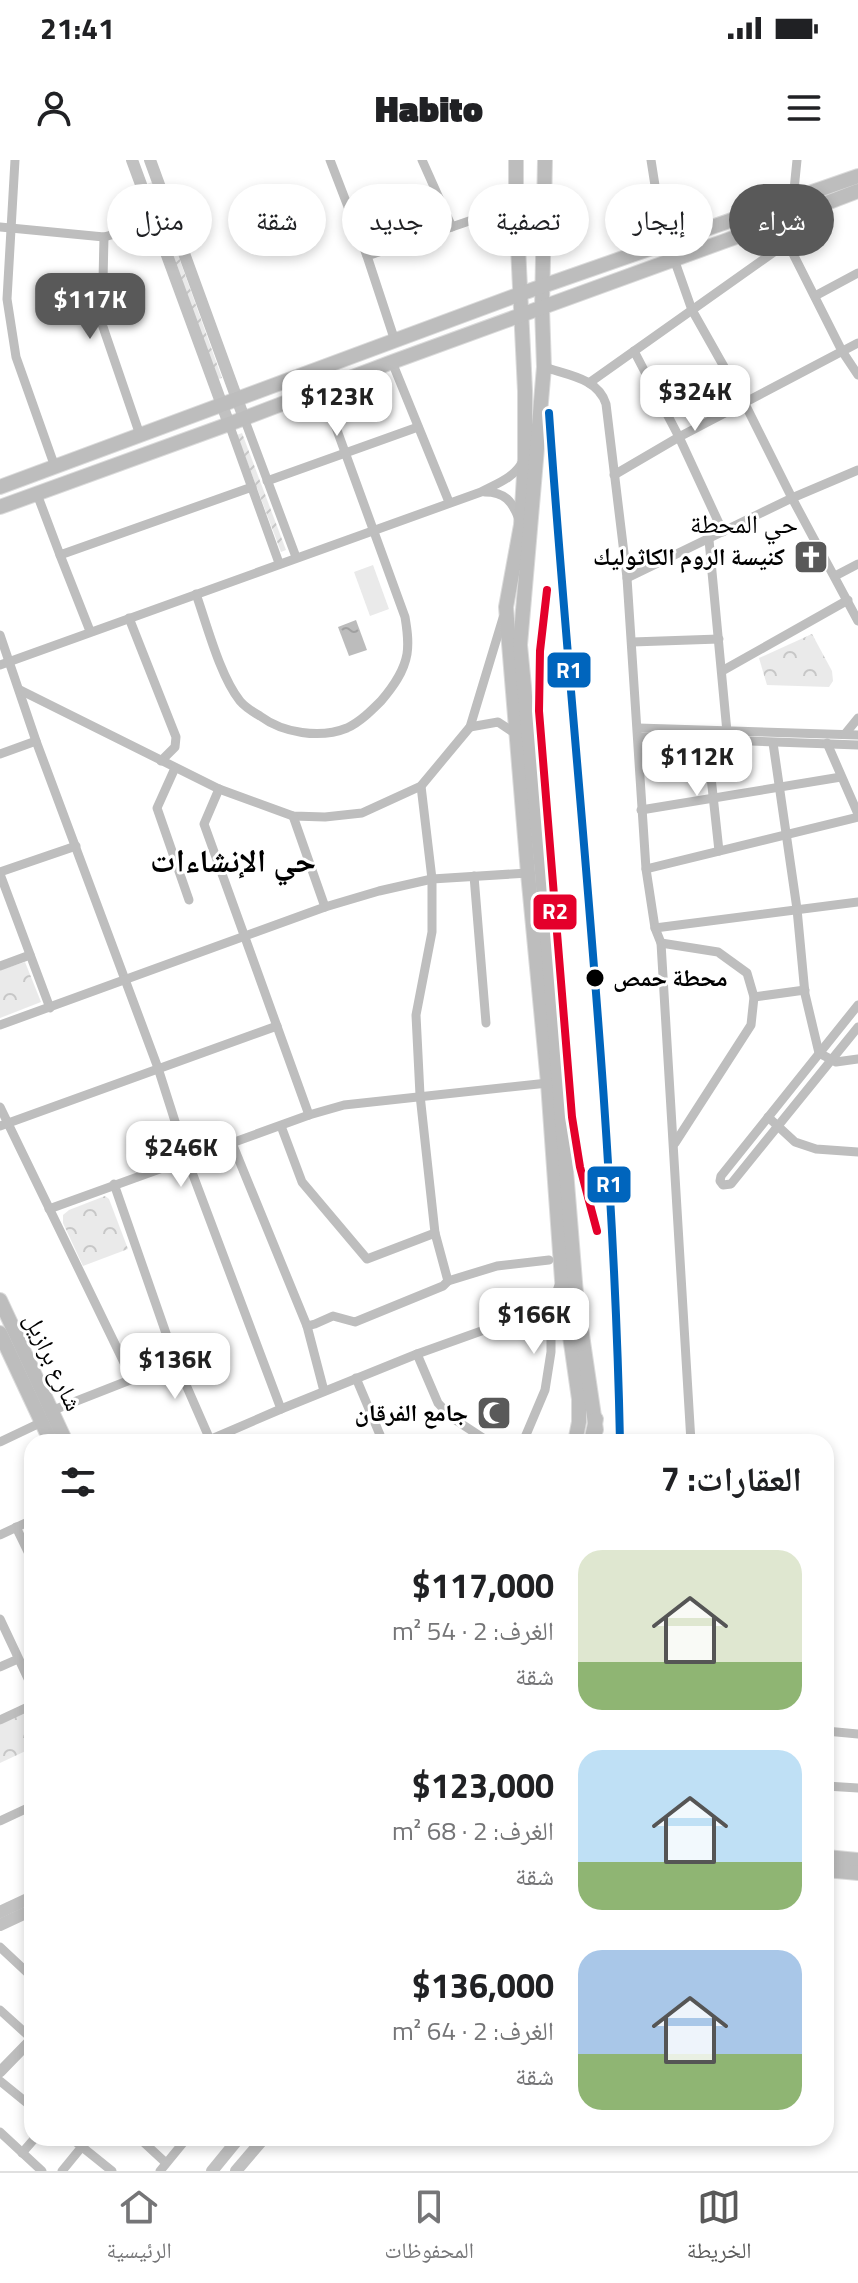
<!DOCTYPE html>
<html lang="ar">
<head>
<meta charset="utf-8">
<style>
  :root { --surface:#fff; --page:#f6f6f6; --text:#202124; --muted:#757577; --line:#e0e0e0; --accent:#595959 }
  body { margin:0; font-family:"Titillium Web","Noto Naskh Arabic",sans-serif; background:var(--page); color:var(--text); direction:rtl; height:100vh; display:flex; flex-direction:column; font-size:30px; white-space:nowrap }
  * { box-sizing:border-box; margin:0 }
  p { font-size:26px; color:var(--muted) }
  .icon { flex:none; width:44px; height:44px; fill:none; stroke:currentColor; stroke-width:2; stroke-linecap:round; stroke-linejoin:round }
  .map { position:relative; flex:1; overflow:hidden; direction:ltr }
  .side { position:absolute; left:24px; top:1274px; width:810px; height:712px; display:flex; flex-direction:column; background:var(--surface); border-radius:24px; box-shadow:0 4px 12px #0003; direction:rtl }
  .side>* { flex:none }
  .banner { position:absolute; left:24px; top:24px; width:810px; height:72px; direction:rtl; display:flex; gap:16px }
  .price { position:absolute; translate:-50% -68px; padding:0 18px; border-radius:16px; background:#fff; color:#222; font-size:26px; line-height:52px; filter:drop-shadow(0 2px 4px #0008) }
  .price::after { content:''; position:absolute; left:50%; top:48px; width:24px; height:18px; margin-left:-12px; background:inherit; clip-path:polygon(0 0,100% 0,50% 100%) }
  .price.on { background:var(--accent); color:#fff }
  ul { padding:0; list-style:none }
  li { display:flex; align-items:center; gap:24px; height:200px; padding:0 32px }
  li span { display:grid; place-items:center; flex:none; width:224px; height:160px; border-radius:24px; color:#555 }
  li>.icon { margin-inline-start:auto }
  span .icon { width:96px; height:96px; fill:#fffc; stroke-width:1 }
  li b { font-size:34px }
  h2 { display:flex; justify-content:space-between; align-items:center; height:96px; padding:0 32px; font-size:34px }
  .chip { padding:0 28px; border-radius:36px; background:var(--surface); box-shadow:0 4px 12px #0003; font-size:28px; line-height:72px }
  .chip.on { background:var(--accent); color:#fff }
  .status { display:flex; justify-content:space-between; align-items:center; height:56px; padding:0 40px; background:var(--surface); direction:ltr }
  .status svg { height:22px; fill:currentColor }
  header { display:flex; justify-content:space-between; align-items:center; height:104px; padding:0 32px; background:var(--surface); font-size:36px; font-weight:800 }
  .dock { display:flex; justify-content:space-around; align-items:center; height:112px; border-top:2px solid var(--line); background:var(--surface); font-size:22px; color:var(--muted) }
  .dock a { display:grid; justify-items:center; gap:4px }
  .dock .on { color:var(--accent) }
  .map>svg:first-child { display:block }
  .park { fill:url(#park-crowns) }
  .garden { fill:url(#garden-furrows) }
  .pitch { fill:#eaeaea }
  .water { fill:url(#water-ripples) }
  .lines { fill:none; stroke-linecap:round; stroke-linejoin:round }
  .primary-casing { stroke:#dbdbdb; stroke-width:16 }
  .trunk-casing { stroke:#dbdbdb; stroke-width:16 }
  .minor { stroke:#bebebe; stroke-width:9 }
  .tertiary { stroke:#bebebe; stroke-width:11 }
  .secondary { stroke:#c1c1c1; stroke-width:12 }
  .primary { stroke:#bdbdbd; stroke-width:14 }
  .trunk { stroke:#bdbdbd; stroke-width:14 }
  .rail-1-casing { stroke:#fff; stroke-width:14 }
  .rail-2-casing { stroke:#fff; stroke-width:14 }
  .rail-1 { stroke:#0065bd; stroke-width:8 }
  .rail-2 { stroke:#e4002b; stroke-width:8 }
  .stop-dot { fill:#000; stroke:#fff; stroke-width:3 }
  .labels { text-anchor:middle; stroke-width:6; stroke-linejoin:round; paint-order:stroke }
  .poi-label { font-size:24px; font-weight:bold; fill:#000; stroke:#fff; text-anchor:end }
  .stop-label { font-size:24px; font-weight:bold; fill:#000; stroke:#fff; text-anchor:start }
  .street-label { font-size:24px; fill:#000; stroke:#fff }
  .neighbourhood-label { font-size:26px; fill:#000; stroke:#fff }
  .district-label { font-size:32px; font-weight:bold; fill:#000; stroke:#fff }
  .line-badge { stroke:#fff; stroke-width:3 }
  .badge-label { font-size:22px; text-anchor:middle; font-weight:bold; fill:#fff }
</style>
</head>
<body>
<div class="status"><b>21:41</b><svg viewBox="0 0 49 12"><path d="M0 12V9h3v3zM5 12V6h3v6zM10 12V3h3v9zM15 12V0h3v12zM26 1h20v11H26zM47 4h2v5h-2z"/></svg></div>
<header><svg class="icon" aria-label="menu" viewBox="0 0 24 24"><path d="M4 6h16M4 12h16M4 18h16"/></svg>Habito<svg class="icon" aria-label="person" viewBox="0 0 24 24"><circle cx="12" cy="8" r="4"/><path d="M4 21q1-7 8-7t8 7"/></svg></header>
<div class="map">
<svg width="858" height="2011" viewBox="0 0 858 2011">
  <defs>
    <pattern id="park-crowns" width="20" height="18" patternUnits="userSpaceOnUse" patternTransform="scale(2)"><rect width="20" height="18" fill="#eaeaea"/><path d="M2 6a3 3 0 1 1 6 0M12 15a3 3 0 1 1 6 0" fill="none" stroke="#c7c7c7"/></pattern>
    <pattern id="garden-furrows" width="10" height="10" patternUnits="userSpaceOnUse" patternTransform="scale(2)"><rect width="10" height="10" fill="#eaeaea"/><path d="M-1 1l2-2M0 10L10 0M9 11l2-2" fill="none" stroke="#c7c7c7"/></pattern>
    <pattern id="water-ripples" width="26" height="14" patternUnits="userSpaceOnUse" patternTransform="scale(2)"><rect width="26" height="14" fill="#bcbcbc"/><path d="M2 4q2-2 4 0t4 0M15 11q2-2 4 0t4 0" fill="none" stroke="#a0a0a0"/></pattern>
  </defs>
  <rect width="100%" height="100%" fill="#fff"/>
  <!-- park -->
  <g class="park">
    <polygon points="812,474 832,511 833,521 829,527 767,525 759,498"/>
    <polygon points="25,802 41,842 0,858 0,810"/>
    <polygon points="105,1036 109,1039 128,1089 83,1106 63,1063 63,1055 69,1050"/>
    <polygon points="31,1549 32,1588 0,1603 0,1564"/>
  </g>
  <!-- garden -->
  <g class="garden">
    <polygon points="152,22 222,218 217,219 147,24"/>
    <polygon points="242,273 286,390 281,392 237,275"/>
  </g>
  <!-- pitch -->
  <polygon class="pitch" points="373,405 389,449 370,456 354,412"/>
  <!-- water -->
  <polygon class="water" points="356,460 367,490 349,496 338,467"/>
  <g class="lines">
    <!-- primary casing -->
    <g class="primary-casing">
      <g id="primary">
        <polyline points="516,0 516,45 525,231 525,299 521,365 506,447 528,713 548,923 562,1120 579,1239 579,1262 575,1282"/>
        <polyline points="545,0 542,148 544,207 520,485 542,713 576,1134 596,1270"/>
      </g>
    </g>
    <!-- trunk casing -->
    <g class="trunk-casing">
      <g id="trunk">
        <polyline points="0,327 520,134 858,16"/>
        <polyline points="0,347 229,264 392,202 777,62 858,31"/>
        <polyline points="0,1140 66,1282"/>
        <polyline points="0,1173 51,1282"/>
        <polyline points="591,1282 596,1259"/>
        <polyline points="826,1697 858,1700"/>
        <polyline points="826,1710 858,1713"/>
      </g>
    </g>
    <!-- minor -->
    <g class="minor">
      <polyline points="15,0 7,139 16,197 55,307"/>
      <polyline points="330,0 367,96"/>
      <polyline points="422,0 452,67"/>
      <polyline points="651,0 664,83"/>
      <polyline points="793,40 797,0"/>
      <polyline points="777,62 842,191 858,215"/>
      <polyline points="0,67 104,77 154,63"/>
      <polyline points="104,77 102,164 140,275"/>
      <polyline points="674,99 692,150 745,244 792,338 858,461"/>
      <polyline points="815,136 858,113"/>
      <polyline points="395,181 367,96 516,45"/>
      <polyline points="634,191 679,277 723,372"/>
      <polyline points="392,202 449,342"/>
      <path d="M544,207C567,215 598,218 606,244L627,418L646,709L655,768L661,783L691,1282"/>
      <polyline points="589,223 788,82"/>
      <polyline points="244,258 296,397"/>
      <polyline points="229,264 279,403"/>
      <polyline points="614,315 679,277 858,183"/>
      <polyline points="267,321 418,267"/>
      <path d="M485,332C505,332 512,341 519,359"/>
      <polyline points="37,334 60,395 252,327"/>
      <polyline points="709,380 727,572"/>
      <polyline points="60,395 90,471"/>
      <polyline points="835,416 858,404"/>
      <polyline points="627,418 792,338 858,310"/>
      <path d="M196,434C207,465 220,516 240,541C245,547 253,552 260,556C283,573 320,579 347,568C360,562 371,551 381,541C393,527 404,512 407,494C409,481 407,469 405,457L322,229"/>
      <polyline points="129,458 176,577 175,587 161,601"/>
      <polyline points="0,475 36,581 158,908 187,999 281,1249 417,1194 551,1146"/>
      <polyline points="632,482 719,479"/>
      <path d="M0,505L481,332C498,323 514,318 523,301"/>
      <polyline points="722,511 848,440"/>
      <polyline points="20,530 219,629 293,656 325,657 362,653 421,626 470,567 503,458"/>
      <polyline points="470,567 498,562 516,574"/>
      <polyline points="638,568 858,575"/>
      <polyline points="845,574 858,558"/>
      <polyline points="638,577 858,585"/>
      <polyline points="707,580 719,691"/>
      <polyline points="773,583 797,749 805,834 819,893 836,902 858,899"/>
      <polyline points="827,583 858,654"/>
      <polyline points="0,594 36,581"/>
      <polyline points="175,608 157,648 189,740"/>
      <polyline points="219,629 204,664 309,955"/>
      <polyline points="641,650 841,617"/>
      <polyline points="293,656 325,747"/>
      <polyline points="646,709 858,657"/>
      <polyline points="0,712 76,686"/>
      <polyline points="0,714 50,848"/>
      <polyline points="474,716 486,863"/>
      <polyline points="655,768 858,742"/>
      <polyline points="661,783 718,792 747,813 754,837 751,865 675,983"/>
      <polyline points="0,806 30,795"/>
      <polyline points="754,837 805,830"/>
      <polyline points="858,845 721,1016 720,1021 723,1025 731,1024 858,867"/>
      <polyline points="0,865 325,747 379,731 432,719 528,713"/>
      <polyline points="0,947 132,1219"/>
      <polyline points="768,957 795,982 816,989 858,992"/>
      <polyline points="0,966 277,866"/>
      <polyline points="281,966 302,1022 367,1099 435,1073 420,935 416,855 432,772 432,719 421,626"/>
      <polyline points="232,983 307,1166 315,1164 333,1156 355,1162 443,1126 448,1121 435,1073"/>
      <polyline points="114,1024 176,1202"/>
      <polyline points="49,1049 309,955 344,945 548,923"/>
      <polyline points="448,1121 497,1106 549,1100"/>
      <polyline points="307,1166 324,1231"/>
      <polyline points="417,1194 438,1243 451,1257 489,1282"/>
      <polyline points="356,1218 383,1282"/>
      <polyline points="51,1251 176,1202 211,1282"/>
      <polyline points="207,1281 281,1249"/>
      <polyline points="0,1282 42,1262"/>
      <polyline points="523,1282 545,1230 551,1192 551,1146 560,1123"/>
      <polyline points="16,1367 32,1400"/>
      <polyline points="0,1375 32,1360"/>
      <polyline points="0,1459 32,1527"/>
      <polyline points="0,1507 18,1499"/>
      <polyline points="0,1560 32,1545"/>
      <polyline points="826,1571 858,1574"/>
      <polyline points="826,1626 858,1628"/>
      <polyline points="0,1661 32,1646"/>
      <polyline points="0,1787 32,1817"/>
      <polyline points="0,1850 32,1879"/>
      <polyline points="0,1921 32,1947"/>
      <polyline points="0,1972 42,2011"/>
      <polyline points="71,1978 112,2011"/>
      <polyline points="139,1978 166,2003"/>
      <polyline points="22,1993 35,1978"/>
      <polyline points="62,2011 89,1978"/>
      <polyline points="160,2011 187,1978"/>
    </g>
    <!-- tertiary -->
    <polyline class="tertiary" points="0,1912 32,1879"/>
    <!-- secondary -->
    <g class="secondary">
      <polyline points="132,0 229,264"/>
      <polyline points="150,0 244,258"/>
      <polyline points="0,1752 32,1737"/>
      <polyline points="0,1765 32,1750"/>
      <polyline points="212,2011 239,1978"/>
      <polyline points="236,2011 264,1978"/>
    </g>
    <!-- primary -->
    <use href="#primary" class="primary"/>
    <!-- trunk -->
    <use href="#trunk" class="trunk"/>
    <!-- rail-1 casing -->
    <g class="rail-1-casing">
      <path id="rail-1" d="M549,253C573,596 613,938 620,1282"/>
    </g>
    <!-- rail-2 casing -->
    <g class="rail-2-casing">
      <polyline id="rail-2" points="547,430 540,491 539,551 572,957 580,1007 597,1071"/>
    </g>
    <!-- rail-1 -->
    <use href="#rail-1" class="rail-1"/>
    <!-- rail-2 -->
    <use href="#rail-2" class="rail-2"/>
  </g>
  <!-- icons -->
  <defs>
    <g id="church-square" transform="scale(1.8)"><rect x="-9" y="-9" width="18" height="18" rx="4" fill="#595959" stroke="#fff"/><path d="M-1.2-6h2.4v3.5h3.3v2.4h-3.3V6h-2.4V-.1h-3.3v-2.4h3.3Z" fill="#fff"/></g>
    <g id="mosque-square" transform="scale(1.8)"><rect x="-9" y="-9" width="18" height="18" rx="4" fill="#595959" stroke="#fff"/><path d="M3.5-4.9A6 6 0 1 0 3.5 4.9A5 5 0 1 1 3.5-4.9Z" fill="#fff"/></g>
  </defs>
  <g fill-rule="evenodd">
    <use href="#church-square" x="811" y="397"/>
    <use href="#mosque-square" x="494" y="1253"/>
  </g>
  <!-- markers -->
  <circle class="stop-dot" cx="595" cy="818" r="10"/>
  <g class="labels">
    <!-- poi labels -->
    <g class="poi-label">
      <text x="785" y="405">كنيسة الروم الكاثوليك</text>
      <text x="468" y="1261">جامع الفرقان</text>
    </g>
    <!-- stop labels -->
    <g class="stop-label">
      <text x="613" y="826">محطة حمص</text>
    </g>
    <!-- street labels -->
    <g class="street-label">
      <text transform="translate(53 1202) rotate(65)" y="8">شارع برازيل</text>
    </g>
    <!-- neighbourhood labels -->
    <g class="neighbourhood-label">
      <text x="744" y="373">حي المحطة</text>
    </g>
    <!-- district labels -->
    <g class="district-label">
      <text x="233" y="712">حي الإنشاءات</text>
    </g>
  </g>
  <g class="line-badge">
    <rect x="546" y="491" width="46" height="38" rx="8" fill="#0065bd"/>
    <rect x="532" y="733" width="46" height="38" rx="8" fill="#e4002b"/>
    <rect x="586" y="1005" width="46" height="39" rx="8" fill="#0065bd"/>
  </g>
  <g class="badge-label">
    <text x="569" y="518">R1</text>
    <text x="555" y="759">R2</text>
    <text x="609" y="1032">R1</text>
  </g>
</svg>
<b class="price on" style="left:90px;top:181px">$117K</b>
<b class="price" style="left:695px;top:273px">$324K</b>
<b class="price" style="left:337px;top:278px">$123K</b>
<b class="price" style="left:697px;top:638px">$112K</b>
<b class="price" style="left:181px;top:1029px">$246K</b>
<b class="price" style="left:534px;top:1196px">$166K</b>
<b class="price" style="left:175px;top:1241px">$136K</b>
<div class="banner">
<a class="chip on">شراء</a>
<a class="chip">إيجار</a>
<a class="chip">تصفية</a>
<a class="chip">جديد</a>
<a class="chip">شقة</a>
<a class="chip">منزل</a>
</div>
<section class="side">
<h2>العقارات: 7<svg class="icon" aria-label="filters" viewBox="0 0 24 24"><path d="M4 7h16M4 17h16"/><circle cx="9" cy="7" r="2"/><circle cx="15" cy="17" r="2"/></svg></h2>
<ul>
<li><span style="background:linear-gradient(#dfe7d0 70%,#8fb573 0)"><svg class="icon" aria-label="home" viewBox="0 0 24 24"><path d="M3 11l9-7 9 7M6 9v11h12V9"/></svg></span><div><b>$117,000</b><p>الغرف: 2 · 54 m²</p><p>شقة</p></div></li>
<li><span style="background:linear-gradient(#bfe0f5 70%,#8fb573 0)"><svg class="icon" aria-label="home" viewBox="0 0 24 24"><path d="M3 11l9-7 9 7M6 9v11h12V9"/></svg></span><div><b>$123,000</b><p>الغرف: 2 · 68 m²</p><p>شقة</p></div></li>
<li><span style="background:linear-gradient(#a9c7e8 65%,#8fb573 0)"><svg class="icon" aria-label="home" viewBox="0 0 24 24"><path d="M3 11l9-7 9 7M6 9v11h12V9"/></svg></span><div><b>$136,000</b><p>الغرف: 2 · 64 m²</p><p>شقة</p></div></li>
</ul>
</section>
</div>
<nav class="dock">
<a class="on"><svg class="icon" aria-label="map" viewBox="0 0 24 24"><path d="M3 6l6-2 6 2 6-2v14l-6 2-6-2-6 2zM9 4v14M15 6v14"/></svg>الخريطة</a>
<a><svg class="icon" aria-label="saved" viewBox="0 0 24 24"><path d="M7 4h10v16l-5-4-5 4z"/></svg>المحفوظات</a>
<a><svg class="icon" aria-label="home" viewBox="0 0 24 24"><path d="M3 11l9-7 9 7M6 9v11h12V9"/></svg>الرئيسية</a>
</nav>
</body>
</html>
